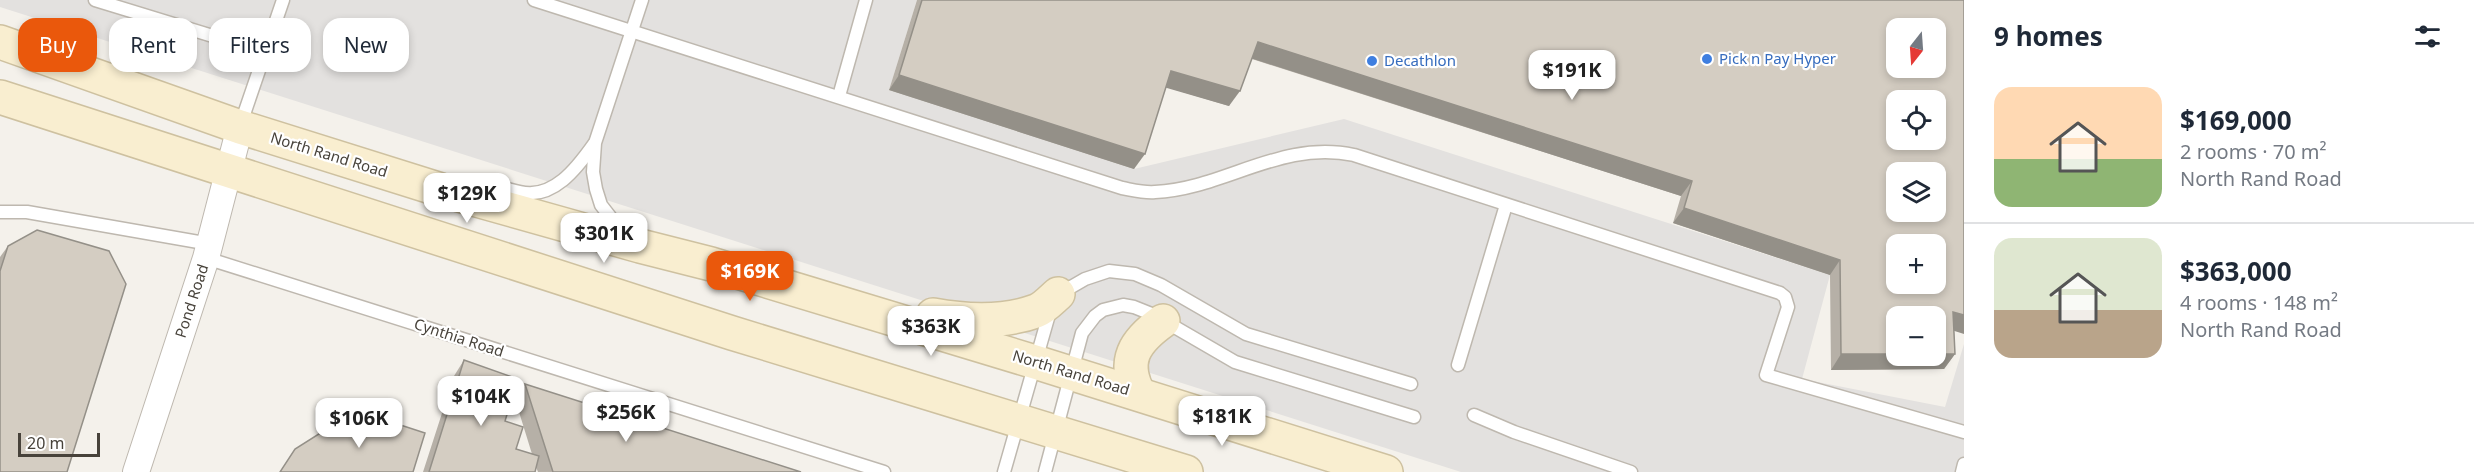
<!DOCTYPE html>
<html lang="en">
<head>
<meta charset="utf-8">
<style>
  :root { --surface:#fff; --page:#f2f2f3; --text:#1f2937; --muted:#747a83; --line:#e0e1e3; --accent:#ea580c }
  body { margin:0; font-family:"Noto Sans",sans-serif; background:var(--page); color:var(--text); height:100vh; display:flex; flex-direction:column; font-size:22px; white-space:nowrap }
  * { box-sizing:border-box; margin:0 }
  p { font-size:20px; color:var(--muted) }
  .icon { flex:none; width:33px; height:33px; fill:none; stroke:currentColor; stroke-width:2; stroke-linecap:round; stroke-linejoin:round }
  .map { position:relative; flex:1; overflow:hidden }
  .panel { display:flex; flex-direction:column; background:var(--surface); width:510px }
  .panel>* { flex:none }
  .banner { position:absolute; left:18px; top:18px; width:570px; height:54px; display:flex; gap:12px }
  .needle { width:39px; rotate:197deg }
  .buttons { position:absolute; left:1886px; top:18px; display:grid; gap:12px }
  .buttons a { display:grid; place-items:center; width:60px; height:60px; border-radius:12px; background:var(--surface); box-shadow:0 3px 9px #0003; font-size:30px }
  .scale { position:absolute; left:18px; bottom:15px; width:82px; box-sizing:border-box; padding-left:6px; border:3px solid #47423a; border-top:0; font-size:16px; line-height:21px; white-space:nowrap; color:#47423a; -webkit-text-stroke:4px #fff; paint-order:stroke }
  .price { position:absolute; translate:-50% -51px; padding:0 14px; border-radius:12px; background:#fff; color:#222; font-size:20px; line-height:39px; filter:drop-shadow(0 2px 3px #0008) }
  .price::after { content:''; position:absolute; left:50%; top:36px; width:18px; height:14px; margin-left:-9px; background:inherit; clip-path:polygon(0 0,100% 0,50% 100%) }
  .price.selected { background:var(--accent); color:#fff }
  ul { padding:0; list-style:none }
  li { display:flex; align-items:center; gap:18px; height:150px; padding:0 30px }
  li+li { border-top:2px solid var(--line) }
  li span { display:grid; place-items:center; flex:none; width:168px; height:120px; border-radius:18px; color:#555 }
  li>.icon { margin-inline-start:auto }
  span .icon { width:72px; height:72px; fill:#fffc; stroke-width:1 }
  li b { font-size:26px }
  h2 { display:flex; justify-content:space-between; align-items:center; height:72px; padding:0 30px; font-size:26px }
  .pill { padding:0 21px; border-radius:18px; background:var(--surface); box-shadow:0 3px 9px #0003; font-size:21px; line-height:54px }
  .pill.selected { background:var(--accent); color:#fff }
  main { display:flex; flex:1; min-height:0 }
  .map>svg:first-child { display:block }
  .parking { fill:#e3e1df }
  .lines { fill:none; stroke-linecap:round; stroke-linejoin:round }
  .service-casing { stroke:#beb8af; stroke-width:15 }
  .minor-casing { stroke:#beb8af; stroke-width:28 }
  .secondary-casing { stroke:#cec1a0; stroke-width:36 }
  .service { stroke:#fff; stroke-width:12 }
  .minor { stroke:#fff; stroke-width:26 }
  .secondary { stroke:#f9eed0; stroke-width:33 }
  .wall { fill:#b6b0a7 }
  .shaded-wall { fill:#949088 }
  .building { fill:#d4cdc2; stroke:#949088; stroke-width:1.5; fill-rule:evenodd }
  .shop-dot { fill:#3f7fe0; stroke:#fff; stroke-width:2 }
  .labels { text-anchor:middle; stroke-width:4.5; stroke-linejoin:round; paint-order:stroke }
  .shop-label { font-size:15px; fill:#366cbe; stroke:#fff; text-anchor:start }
  .street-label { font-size:15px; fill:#47423a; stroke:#fff }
</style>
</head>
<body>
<main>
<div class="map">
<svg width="1964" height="472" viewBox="0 0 1964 472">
  <rect width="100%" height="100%" fill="#f4f1eb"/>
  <!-- parking -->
  <polygon class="parking" points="0,0 917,0 889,90 1134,169 1344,119 1830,275 1802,379 1945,407 1964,344 1964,472 1461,472 0,7"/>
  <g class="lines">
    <!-- service casing -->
    <g class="service-casing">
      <g id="service">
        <polyline points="95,0 265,52"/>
        <path d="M534,0L1122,188C1133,190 1144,193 1155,192C1224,189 1282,139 1354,155L1780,293L1785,297L1788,307L1766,375L1964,432"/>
        <polyline points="839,96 866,0"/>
        <polyline points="240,126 283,0"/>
        <path d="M460,186C482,181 498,187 520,192C553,200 577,168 594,144"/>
        <polyline points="0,212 27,212 210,244"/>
        <polyline points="622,232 601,205 596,189 593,172 595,143 642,0"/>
        <polyline points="206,258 884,472"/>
        <polyline points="1059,294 1085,279 1109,271 1135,274 1161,285 1246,334 1411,384"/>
        <polyline points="1458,365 1506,205"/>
        <polyline points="1474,415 1514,432 1631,472"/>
        <polyline points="1004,472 1050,311"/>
        <polyline points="1045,472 1082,333 1095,316 1103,310 1123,305 1134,307 1154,315 1235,362 1414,417"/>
        <polyline points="1962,472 1964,464"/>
      </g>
    </g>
    <!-- minor casing -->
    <g class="minor-casing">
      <polyline id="minor" points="136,472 206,258 240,127"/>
    </g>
    <!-- secondary casing -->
    <g class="secondary-casing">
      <g id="secondary">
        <polyline points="0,42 240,127 441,190 640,246 711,264 1035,362 1386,472"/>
        <polyline points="0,97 732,333 1186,472"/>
        <path d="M933,315C966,321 1003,323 1036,311C1044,308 1052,299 1058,294"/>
        <path d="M1139,394C1121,361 1135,341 1163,321"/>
      </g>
    </g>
    <!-- service -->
    <use href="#service" class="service"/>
    <!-- minor -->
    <use href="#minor" class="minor"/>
    <!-- secondary -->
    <use href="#secondary" class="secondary"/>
  </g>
  <!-- wall -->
  <g class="wall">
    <polygon points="917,0 1964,0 1954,331 1955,354 1944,369 1831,370 1830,275 1673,223 1681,196 1252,59 1229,106 1166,87 1134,169 889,90"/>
    <polygon points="8,246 0,472 0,257"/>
    <polygon points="464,360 505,421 516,449 532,454 515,399 525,384 801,472 538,472 536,467 535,472 423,472 454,376"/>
  </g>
  <!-- shaded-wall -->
  <g class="shaded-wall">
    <polygon points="1258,42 1692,181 1681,196 1247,57"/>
    <polygon points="1171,71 1240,91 1229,106 1160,86"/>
    <polygon points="899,75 1145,154 1134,169 889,90"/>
    <polygon points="1684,208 1840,260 1830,275 1673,223"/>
    <polygon points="1953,312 1964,315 1964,334 1942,327"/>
    <polygon points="1841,354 1896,354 1896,356 1935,356 1935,354 1955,354 1944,369 1831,370"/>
  </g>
  <!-- building -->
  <g class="building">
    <path d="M922,0H1964V315L1953,312L1955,354H1935V316H1896V354H1841L1840,260L1684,208L1692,181L1258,42L1240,91L1171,71L1145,154L899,75ZM1896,28H1935V68H1896ZM1896,100H1935V140H1896ZM1896,172H1935V212H1896ZM1896,244H1935V284H1896Z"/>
    <polygon points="37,230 109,251 126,284 67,472 0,472 0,271 8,246"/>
    <polygon points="464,360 518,379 505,421 523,427 516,449 539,456 535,472 429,472"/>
    <polygon points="525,384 801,472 553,472"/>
    <polygon points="379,418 425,433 413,472 280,472 295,449 333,425"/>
  </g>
  <!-- markers -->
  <g class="shop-dot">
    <circle cx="1707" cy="59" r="6"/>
    <circle cx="1372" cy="61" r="6"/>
  </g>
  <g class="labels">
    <!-- shop labels -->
    <g class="shop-label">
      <text x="1719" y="64">Pick n Pay Hyper</text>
      <text x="1384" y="66">Decathlon</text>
    </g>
    <!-- street labels -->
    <g class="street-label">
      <text transform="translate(329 155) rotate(17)" y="5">North Rand Road</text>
      <text transform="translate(192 301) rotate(-72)" y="5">Pond Road</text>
      <text transform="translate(459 338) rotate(18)" y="5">Cynthia Road</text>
      <text transform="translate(1071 373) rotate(17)" y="5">North Rand Road</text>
    </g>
  </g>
</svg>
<div class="buttons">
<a><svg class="needle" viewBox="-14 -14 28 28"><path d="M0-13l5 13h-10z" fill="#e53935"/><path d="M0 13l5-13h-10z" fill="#747a83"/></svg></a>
<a><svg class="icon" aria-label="locate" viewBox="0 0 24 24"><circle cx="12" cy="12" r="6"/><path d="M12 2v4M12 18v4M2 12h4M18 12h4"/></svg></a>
<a><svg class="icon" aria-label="layers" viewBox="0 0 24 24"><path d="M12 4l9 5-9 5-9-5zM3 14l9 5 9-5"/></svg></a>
<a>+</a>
<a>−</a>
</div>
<div class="scale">20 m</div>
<b class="price" style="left:1572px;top:101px">$191K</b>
<b class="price" style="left:467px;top:224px">$129K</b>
<b class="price" style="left:604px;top:264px">$301K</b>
<b class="price selected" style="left:750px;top:302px">$169K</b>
<b class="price" style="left:931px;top:357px">$363K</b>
<b class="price" style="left:481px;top:427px">$104K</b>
<b class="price" style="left:626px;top:443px">$256K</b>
<b class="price" style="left:1222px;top:447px">$181K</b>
<b class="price" style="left:359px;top:449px">$106K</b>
<div class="banner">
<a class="pill selected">Buy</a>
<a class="pill">Rent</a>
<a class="pill">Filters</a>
<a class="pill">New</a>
</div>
</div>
<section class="panel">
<h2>9 homes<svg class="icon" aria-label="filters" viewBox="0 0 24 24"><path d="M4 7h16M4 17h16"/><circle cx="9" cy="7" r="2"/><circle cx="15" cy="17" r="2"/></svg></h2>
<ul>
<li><span style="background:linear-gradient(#ffd9b3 60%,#8fb573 0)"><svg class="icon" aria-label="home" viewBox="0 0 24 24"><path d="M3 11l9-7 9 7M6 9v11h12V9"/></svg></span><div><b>$169,000</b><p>2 rooms · 70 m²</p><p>North Rand Road</p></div></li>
<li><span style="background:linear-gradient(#dfe7d0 60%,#b9a48a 0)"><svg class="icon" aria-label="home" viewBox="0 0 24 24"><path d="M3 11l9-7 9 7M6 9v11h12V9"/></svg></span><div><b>$363,000</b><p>4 rooms · 148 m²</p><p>North Rand Road</p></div></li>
</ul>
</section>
</main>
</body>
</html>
